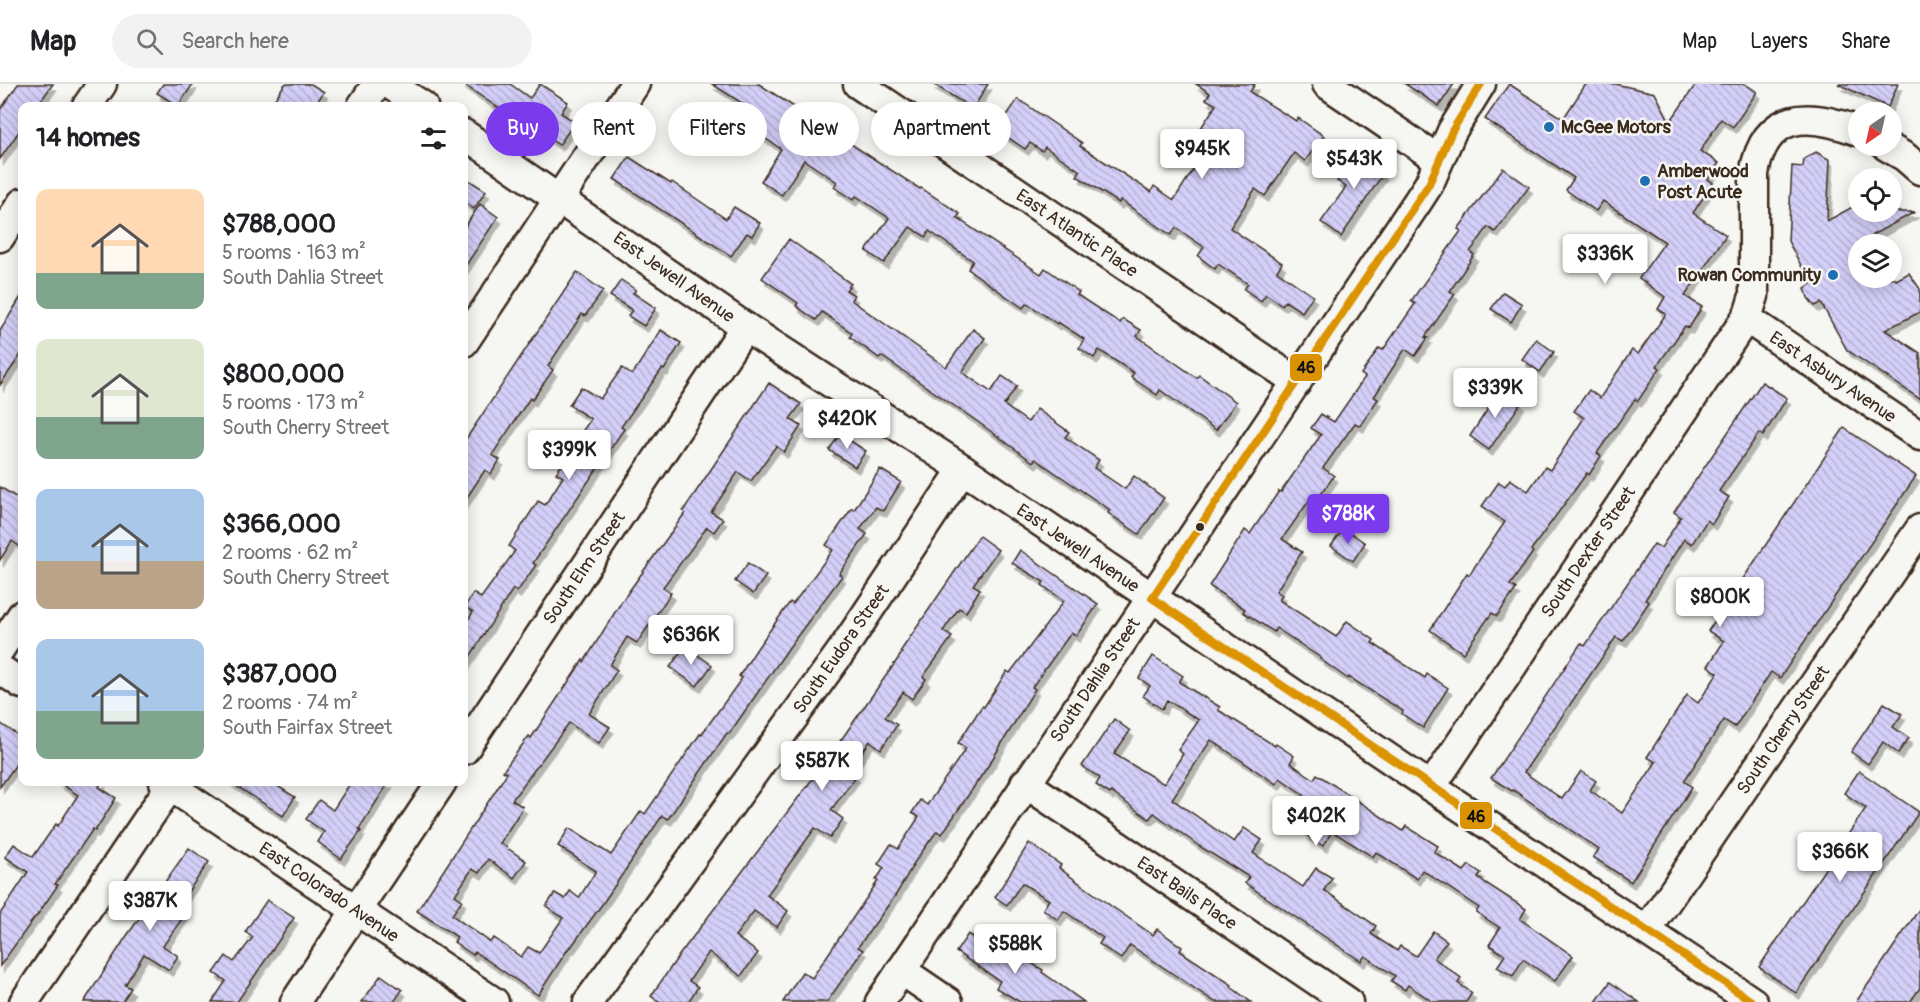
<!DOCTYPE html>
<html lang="en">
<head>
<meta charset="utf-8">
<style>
  :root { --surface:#fff; --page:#f2f2f2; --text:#202124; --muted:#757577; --line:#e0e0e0; --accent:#7c3aed }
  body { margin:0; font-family:Pangolin,sans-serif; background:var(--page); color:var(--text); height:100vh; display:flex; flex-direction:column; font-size:22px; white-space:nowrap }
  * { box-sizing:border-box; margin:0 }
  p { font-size:20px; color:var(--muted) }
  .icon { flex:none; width:33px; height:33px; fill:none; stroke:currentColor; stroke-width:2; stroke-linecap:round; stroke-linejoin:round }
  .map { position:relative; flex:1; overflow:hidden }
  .details { position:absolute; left:18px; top:18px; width:450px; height:684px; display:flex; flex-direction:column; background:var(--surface); border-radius:12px; box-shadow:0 3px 15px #0003 }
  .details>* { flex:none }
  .banner { position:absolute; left:486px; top:18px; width:570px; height:54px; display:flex; gap:12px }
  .needle { width:39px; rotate:214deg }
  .tools { position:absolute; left:1848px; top:18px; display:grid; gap:12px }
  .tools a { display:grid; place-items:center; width:54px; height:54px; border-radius:50%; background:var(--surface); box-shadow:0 3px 15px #0003; font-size:30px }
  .price { position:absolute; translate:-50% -51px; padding:0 14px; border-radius:6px; background:#fff; color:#222; font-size:20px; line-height:39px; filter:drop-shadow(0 2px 3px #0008) }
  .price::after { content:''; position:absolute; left:50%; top:36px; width:18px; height:14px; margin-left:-9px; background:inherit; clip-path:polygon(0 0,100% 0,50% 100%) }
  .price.active { background:var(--accent); color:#fff }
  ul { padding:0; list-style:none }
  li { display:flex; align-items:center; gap:18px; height:150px; padding:0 18px }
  li span { display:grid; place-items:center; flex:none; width:168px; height:120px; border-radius:12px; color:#555 }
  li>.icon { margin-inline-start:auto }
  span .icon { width:72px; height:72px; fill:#fffc; stroke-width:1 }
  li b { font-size:26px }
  h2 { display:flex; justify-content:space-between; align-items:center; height:72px; padding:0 18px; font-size:26px }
  .pill { padding:0 21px; border-radius:27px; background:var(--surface); box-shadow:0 3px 15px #0003; font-size:21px; line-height:54px }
  .pill.active { background:var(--accent); color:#fff }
  header { display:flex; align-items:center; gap:36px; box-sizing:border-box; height:84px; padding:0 30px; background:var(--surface); border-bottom:2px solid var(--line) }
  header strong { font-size:28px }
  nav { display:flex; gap:33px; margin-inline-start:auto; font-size:21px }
  .search { width:420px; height:54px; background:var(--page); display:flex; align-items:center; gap:15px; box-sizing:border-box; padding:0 21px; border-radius:33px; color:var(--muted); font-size:22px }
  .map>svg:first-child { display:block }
  .building { fill:url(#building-back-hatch); stroke:#3b2a1e; stroke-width:1.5; filter:url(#shadow) }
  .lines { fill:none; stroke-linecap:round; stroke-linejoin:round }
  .minor-casing { stroke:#3b2a1e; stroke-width:33 }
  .minor { stroke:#f6f6f2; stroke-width:28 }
  .bus-1-casing { stroke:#f6f6f2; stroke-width:12 }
  .bus-1 { stroke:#db9304; stroke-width:8 }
  .poi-dot { fill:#1f6fb2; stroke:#f6f6f2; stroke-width:2 }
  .bus-dot { fill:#3b2a1e; stroke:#f6f6f2; stroke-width:2 }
  .labels { text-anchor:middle; stroke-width:5; stroke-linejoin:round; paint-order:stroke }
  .poi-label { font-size:18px; font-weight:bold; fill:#3b2a1e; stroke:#f6f6f2; text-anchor:start }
  .street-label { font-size:18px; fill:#3b2a1e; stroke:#f6f6f2 }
  .line-badge { stroke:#f6f6f2; stroke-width:2 }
  .pale-badge-label { font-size:16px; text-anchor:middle; font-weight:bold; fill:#111 }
</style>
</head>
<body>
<header>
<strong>Map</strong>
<div class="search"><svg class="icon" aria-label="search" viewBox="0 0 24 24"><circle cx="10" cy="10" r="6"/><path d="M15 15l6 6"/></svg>Search here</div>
<nav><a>Map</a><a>Layers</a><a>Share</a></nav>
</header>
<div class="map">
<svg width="1920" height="918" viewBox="0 0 1920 918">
  <defs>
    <pattern id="building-back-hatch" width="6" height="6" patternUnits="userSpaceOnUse" patternTransform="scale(1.5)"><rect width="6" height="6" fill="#d3cff8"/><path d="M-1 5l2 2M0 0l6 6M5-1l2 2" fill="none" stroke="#b6b2d4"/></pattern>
    <filter id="shadow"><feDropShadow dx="3.5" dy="6" stdDeviation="0" flood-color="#0004"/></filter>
  </defs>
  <rect width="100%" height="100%" fill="#f6f6f2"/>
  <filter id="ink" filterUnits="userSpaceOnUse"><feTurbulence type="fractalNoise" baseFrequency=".0167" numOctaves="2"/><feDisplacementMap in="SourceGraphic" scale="12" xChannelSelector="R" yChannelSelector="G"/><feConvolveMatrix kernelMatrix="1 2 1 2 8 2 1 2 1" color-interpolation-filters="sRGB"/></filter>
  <g filter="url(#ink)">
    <!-- building -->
    <g class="building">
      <polygon points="18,0 53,0 37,22 22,22 22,43 0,75 0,26"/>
      <polygon points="163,0 193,0 178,22 157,9"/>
      <polygon points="285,0 311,0 324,8 314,22 270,22"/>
      <polygon points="463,0 510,0 530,14 540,0 568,18 561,29 575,38 559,61 505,25 503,27"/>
      <polygon points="712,0 759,0 920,105 921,104 960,130 957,134 1041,190 1045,184 1079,208 1077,211 1120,239 1123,235 1141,246 1137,252 1197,294 1199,291 1236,318 1216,346 1160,306 1157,311 1131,293 1134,289 1099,266 1094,274 1079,264 1084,255 1058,238 1057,240 1027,219 1023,224 968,185 973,177 929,147 926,153 910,143 884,179 866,167 889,134 856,112 853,116 834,103 837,98 804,76 782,111 761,97 781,65 736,35 745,21"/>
      <polygon points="933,0 988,0 973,25"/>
      <polygon points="1196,0 1255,0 1250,8 1296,37 1298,34 1324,52 1305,77 1294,69 1265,112 1255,105 1230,144 1282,179 1277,187 1313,212 1302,228 1285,217 1282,221 1266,210 1261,217 1244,205 1248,200 1218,180 1215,185 1198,172 1204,163 1176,144 1171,151 1120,116 1119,119 1077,92 1080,87 1045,63 1042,67 1030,59 1025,65 997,46 1018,15 1082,59 1080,62 1151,108 1154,102 1174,116 1203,70 1189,62 1216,21 1206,15 1210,9"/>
      <polygon points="1405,0 1454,0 1439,22"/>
      <polygon points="1509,0 1563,35 1586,0 1615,0 1655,9 1670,38 1696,0 1745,0 1757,8 1733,43 1721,35 1700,67 1719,79 1708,95 1713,99 1693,129 1726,151 1685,212 1702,223 1689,244 1685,242 1657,282 1660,284 1638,317 1635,315 1597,369 1601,372 1589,391 1587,389 1531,466 1533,468 1510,501 1516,505 1497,532 1492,529 1463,569 1430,546 1467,489 1469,491 1505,438 1482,422 1499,398 1505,402 1510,395 1528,407 1545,383 1550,386 1584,334 1574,327 1589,306 1600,314 1632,266 1638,270 1666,230 1658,225 1665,213 1639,194 1665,158 1603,117 1596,127 1566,106 1574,94 1485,35"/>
      <polygon points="1838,0 1898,0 1888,23"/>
      <polygon points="1363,60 1382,73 1374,83 1383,90 1341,153 1321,138 1346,103 1337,97"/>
      <polygon points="1816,68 1830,76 1827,137 1858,120 1858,128 1915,128 1872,151 1877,160 1858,160 1858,194 1894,194 1896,196 1909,189 1920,205 1920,228 1885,246 1920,269 1920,315 1847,266 1821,219 1815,222 1808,214 1805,204 1811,200 1788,157 1792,82 1803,83 1804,75"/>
      <polygon points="629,73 671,100 672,98 726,135 734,123 760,139 752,152 747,149 731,172 614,95"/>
      <polygon points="1503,84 1529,103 1495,148 1488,143 1470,168 1474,171 1450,207 1455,210 1425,253 1428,254 1415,272 1405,265 1374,313 1378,315 1360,342 1355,339 1323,384 1334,392 1316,417 1311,414 1282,455 1302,468 1276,507 1282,511 1279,516 1336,553 1347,537 1374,556 1372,559 1425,594 1427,590 1448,604 1423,644 1402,630 1403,627 1349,593 1348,595 1320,575 1321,574 1276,544 1274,548 1243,528 1245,525 1209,502 1245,446 1250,450 1279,407 1281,408 1313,362 1321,351 1311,344 1321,330 1334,338 1365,293 1361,290 1379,264 1383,266 1415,220 1411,217 1461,147 1458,145"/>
      <polygon points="464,93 486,107 474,125 464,118"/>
      <polygon points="480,120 498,133 464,184 464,144"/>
      <polygon points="789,155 851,200 846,206 854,211 851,216 946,283 973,245 985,254 962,288 991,308 1002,292 1017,302 1004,321 1028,338 1037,325 1069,348 1065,353 1099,376 1094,384 1125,405 1134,392 1164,414 1139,450 1108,429 1110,426 1035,375 1033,378 978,338 881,272 879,274 850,253 852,249 822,228 816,236 796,222 798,219 762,194"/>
      <polygon points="577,188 603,207 585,232 582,230 548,282 553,286 532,316 530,314 492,371 500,376 491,390 485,386 464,418 464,358"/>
      <polygon points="621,196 636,206 633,209 656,224 644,242 628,232 632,226 610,212"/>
      <polygon points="1503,208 1522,220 1511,238 1491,225"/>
      <polygon points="22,211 22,269 0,301 0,247"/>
      <polygon points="661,246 681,259 664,286 662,285 621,343 624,345 533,479 536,481 517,508 513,505 464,582 464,542 473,528 465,523 473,509 481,514 515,467 509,462 538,417 545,421 563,393 556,389 566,375 564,373 591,335 569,321 581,303 600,315 622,284 632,291"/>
      <polygon points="1536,255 1554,268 1540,288 1522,275"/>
      <polygon points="1762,298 1787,314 1763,352 1759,349 1719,407 1729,413 1712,440 1707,436 1692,460 1684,455 1645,516 1649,518 1623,557 1616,553 1524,688 1562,715 1581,687 1596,697 1590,706 1622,729 1656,678 1647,673 1687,611 1698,619 1718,589 1708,582 1724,557 1708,547 1844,344 1916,392 1780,594 1771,588 1735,643 1724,636 1684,697 1692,703 1631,798 1593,773 1599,766 1513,706 1512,707 1491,694 1581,559 1585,562 1654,460 1661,464 1681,433 1674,428"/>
      <polygon points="769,299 801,320 790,335 801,342 784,368 776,362 751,397 738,388 711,428 723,435 714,448 707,443 663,503 671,509 637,559 627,553 610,581 617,586 589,630 610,643 599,659 569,639 512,716 523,723 500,759 526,777 514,794 488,775 479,789 472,785 455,811 462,816 452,831 490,858 494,854 521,873 528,863 539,869 563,834 546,822 555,809 565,815 570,807 579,814 596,787 558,762 569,744 611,771 641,727 645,730 700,650 701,651 742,594 739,592 758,563 790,518 793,520 833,466 826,461 852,424 854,426 880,385 901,398 883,427 876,423 860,445 867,450 839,490 842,492 790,562 729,650 727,649 668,735 662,732 603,819 571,863 570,862 538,911 475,868 473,871 454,858 457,853 417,827 507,689 503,687 529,652 531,654 583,576 584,578 622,517 685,429 683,427"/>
      <polygon points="1501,305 1521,319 1489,366 1470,352"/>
      <polygon points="840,350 866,367 855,383 829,366"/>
      <polygon points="0,403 22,417 22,464 12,457 0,476"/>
      <polygon points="1344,444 1365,459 1353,477 1331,462"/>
      <polygon points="979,452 998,466 973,501 980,505 966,528 959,524 943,547 952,553 923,593 926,595 912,615 903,608 885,633 897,641 881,665 870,657 849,687 856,692 831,726 843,735 830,754 815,744 767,811 788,827 777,843 754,827 735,852 758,869 741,892 709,868 689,897 698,903 688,918 659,918 651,912 680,870 829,673 902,569 900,568"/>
      <polygon points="1020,466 1098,520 1076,552 1071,549 1032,603 1035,605 990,679 942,750 937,747 916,776 897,809 858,863 863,866 827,918 783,918 802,888 812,894 878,797 876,796 884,784 878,780 891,760 898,765 919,733 912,729 920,716 927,721 966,664 958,659 982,622 984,623 1007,587 1010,589 1064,517 1042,501 1044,498 1012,479"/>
      <polygon points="748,479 766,492 753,510 735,497"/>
      <polygon points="685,562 712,581 697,602 670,583"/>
      <polygon points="1153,572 1183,592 1179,598 1220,623 1218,626 1275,662 1276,660 1294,672 1290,679 1314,695 1317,690 1403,747 1406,742 1438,762 1434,768 1464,787 1469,781 1481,789 1478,794 1526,825 1520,835 1573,872 1555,897 1523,875 1513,892 1497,883 1505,871 1489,861 1500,844 1476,828 1479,824 1422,786 1417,795 1376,768 1373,773 1332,747 1323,762 1305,750 1319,727 1301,716 1304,711 1280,694 1276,700 1211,656 1172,715 1234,758 1244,744 1262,756 1253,769 1303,803 1316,784 1332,794 1324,806 1376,842 1371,850 1397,867 1400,862 1416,872 1433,847 1447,857 1434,874 1461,894 1458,899 1472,909 1466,918 1433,918 1408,901 1405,906 1391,897 1395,892 1365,872 1361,877 1273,818 1245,799 1249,793 1199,762 1154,729 1149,735 1111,708 1110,710 1096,701 1100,694 1082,682 1114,635 1130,647 1114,670 1164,700 1183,670 1178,666 1199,636 1167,616 1162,625 1143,612 1150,602 1139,594"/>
      <polygon points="1884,619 1902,630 1893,643 1909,654 1898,669 1883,658 1868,680 1851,668"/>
      <polygon points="0,639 22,654 22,672 0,703"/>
      <polygon points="1859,687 1919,728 1796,909 1759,883 1866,724 1844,709"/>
      <polygon points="58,698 102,698 99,703 116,714 95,747 93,745 55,800 58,801 36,833 35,833 0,882 0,830 28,788 5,773 14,760 33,773 56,740 58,742 78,711"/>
      <polygon points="230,698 271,698 295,713 283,732"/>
      <polygon points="351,698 389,698 359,745 361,747 341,775 318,758 324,748 306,735 319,716 333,726"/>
      <polygon points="1029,759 1061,781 1059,784 1104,817 1153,851 1157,845 1182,863 1180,867 1232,901 1231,903 1251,918 1215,918 1130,861 1121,875 1099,860 1103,854 1064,827 1058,836 1043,825 1049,816 1022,799 1007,821 995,813"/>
      <polygon points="189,764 209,778 179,820 188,826 163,862 178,872 169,886 144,870 125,901 131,904 122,918 84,918 126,853"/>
      <polygon points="267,816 294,834 237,918 212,918 226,897 214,889 226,872 234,878 253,853 245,848"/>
      <polygon points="1920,824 1920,904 1910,918 1856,918"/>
      <polygon points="968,850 1020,884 1025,875 1043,886 1042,888 1084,918 1020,918 996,904 1000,897 956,868"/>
      <polygon points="381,891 402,906 394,918 362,918"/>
      <polygon points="1610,898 1639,918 1596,918"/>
    </g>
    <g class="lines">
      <!-- minor casing -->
      <g class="minor-casing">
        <g id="minor">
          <polyline points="389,0 423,22"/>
          <polyline points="858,0 1297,298"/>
          <polyline points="1327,0 1439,76"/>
          <polyline points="87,22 102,0"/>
          <polyline points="362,22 377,0"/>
          <polyline points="464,50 745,243 963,385 1431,703 1753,918"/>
          <polyline points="1886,62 1905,73 1920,86"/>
          <polyline points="0,153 22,119"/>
          <polyline points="1746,234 1920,352"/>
          <polyline points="464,258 635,0"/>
          <polyline points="0,565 22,531"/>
          <polyline points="0,585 22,600"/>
          <polyline points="464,666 745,243"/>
          <polyline points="164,698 494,918"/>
          <polyline points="1025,699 1348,918"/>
          <path d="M1431,703L1748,231L1754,212V90C1765,26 1809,28 1858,47"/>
          <polyline points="1647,846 1920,445"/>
          <polyline points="901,886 948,918"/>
          <polyline points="24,918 173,698"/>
          <polyline points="295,918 442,698"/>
          <polyline points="588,918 843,565 963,385"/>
          <polyline points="880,918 1418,117 1429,100 1452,47 1481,0"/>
        </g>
      </g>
      <!-- minor -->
      <use href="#minor" class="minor"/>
      <!-- bus-1 casing -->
      <g class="bus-1-casing">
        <polyline id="bus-1" points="1481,0 1452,47 1429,100 1152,514 1753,918"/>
      </g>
      <!-- bus-1 -->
      <use href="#bus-1" class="bus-1"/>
    </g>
  </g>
  <!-- markers -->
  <g class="poi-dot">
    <circle cx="1549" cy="43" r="6"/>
    <circle cx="1645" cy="97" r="6"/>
    <circle cx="1833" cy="191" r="6"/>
  </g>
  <circle class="bus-dot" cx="1200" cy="443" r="5"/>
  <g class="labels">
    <!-- poi labels -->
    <g class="poi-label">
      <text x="1561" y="49">McGee Motors</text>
      <text x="1657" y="93">Amberwood<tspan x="1657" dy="21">Post Acute</tspan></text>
      <text x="1821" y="197" text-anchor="end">Rowan Community</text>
    </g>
    <!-- street labels -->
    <g class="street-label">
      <text transform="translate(1077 149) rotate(34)" y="6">East Atlantic Place</text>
      <text transform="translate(674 193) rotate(35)" y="6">East Jewell Avenue</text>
      <text transform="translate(1833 293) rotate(34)" y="6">East Asbury Avenue</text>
      <text transform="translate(1078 464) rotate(34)" y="6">East Jewell Avenue</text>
      <text transform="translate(1588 468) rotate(-56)" y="6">South Dexter Street</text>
      <text transform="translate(584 484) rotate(-56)" y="6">South Elm Street</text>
      <text transform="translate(841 565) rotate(-55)" y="6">South Eudora Street</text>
      <text transform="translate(1095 596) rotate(-56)" y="6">South Dahlia Street</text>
      <text transform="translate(1783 646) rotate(-56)" y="6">South Cherry Street</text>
      <text transform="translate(329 808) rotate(34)" y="6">East Colorado Avenue</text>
      <text transform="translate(1187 809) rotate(34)" y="6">East Bails Place</text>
    </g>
  </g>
  <g class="line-badge">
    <rect x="1289" y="269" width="34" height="29" rx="6" fill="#db9304"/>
    <rect x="1459" y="717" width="34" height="29" rx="6" fill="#db9304"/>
  </g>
  <g class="pale-badge-label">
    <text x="1306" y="289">46</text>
    <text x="1476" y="738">46</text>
  </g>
</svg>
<div class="tools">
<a><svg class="needle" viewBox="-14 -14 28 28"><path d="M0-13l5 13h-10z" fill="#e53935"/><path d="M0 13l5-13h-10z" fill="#757577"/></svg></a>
<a><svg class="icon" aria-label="locate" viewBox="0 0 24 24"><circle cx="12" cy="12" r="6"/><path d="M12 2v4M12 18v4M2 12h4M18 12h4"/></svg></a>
<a><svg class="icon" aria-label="layers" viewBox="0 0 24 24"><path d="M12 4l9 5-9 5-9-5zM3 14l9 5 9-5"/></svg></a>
</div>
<b class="price" style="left:1202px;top:96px">$945K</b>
<b class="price" style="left:1354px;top:106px">$543K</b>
<b class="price" style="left:1605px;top:201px">$336K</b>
<b class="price" style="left:1495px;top:335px">$339K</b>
<b class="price" style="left:847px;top:366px">$420K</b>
<b class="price" style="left:569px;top:397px">$399K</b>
<b class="price active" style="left:1348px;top:461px">$788K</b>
<b class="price" style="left:1720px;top:544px">$800K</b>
<b class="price" style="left:691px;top:582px">$636K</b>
<b class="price" style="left:822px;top:708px">$587K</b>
<b class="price" style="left:1316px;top:763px">$402K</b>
<b class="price" style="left:1840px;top:799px">$366K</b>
<b class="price" style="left:150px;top:848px">$387K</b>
<b class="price" style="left:1015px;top:891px">$588K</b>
<div class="banner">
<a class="pill active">Buy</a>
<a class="pill">Rent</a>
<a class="pill">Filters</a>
<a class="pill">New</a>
<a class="pill">Apartment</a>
</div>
<section class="details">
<h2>14 homes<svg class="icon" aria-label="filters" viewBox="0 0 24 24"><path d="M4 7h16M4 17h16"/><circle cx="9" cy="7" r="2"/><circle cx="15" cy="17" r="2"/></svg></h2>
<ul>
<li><span style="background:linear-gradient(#ffd9b3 70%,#7fa58c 0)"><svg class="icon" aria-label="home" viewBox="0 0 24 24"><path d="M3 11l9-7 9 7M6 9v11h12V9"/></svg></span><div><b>$788,000</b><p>5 rooms · 163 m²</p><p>South Dahlia Street</p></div></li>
<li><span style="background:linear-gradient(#dfe7d0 65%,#7fa58c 0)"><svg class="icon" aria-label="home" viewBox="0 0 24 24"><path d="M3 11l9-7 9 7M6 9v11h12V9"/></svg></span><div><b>$800,000</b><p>5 rooms · 173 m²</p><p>South Cherry Street</p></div></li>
<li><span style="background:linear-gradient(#a9c7e8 60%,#b9a48a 0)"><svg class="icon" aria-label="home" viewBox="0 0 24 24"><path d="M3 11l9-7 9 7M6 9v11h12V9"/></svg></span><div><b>$366,000</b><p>2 rooms · 62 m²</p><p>South Cherry Street</p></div></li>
<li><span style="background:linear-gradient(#a9c7e8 60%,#7fa58c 0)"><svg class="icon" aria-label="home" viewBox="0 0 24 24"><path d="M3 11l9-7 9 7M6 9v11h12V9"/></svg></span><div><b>$387,000</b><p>2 rooms · 74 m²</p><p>South Fairfax Street</p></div></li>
</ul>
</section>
</div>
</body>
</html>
